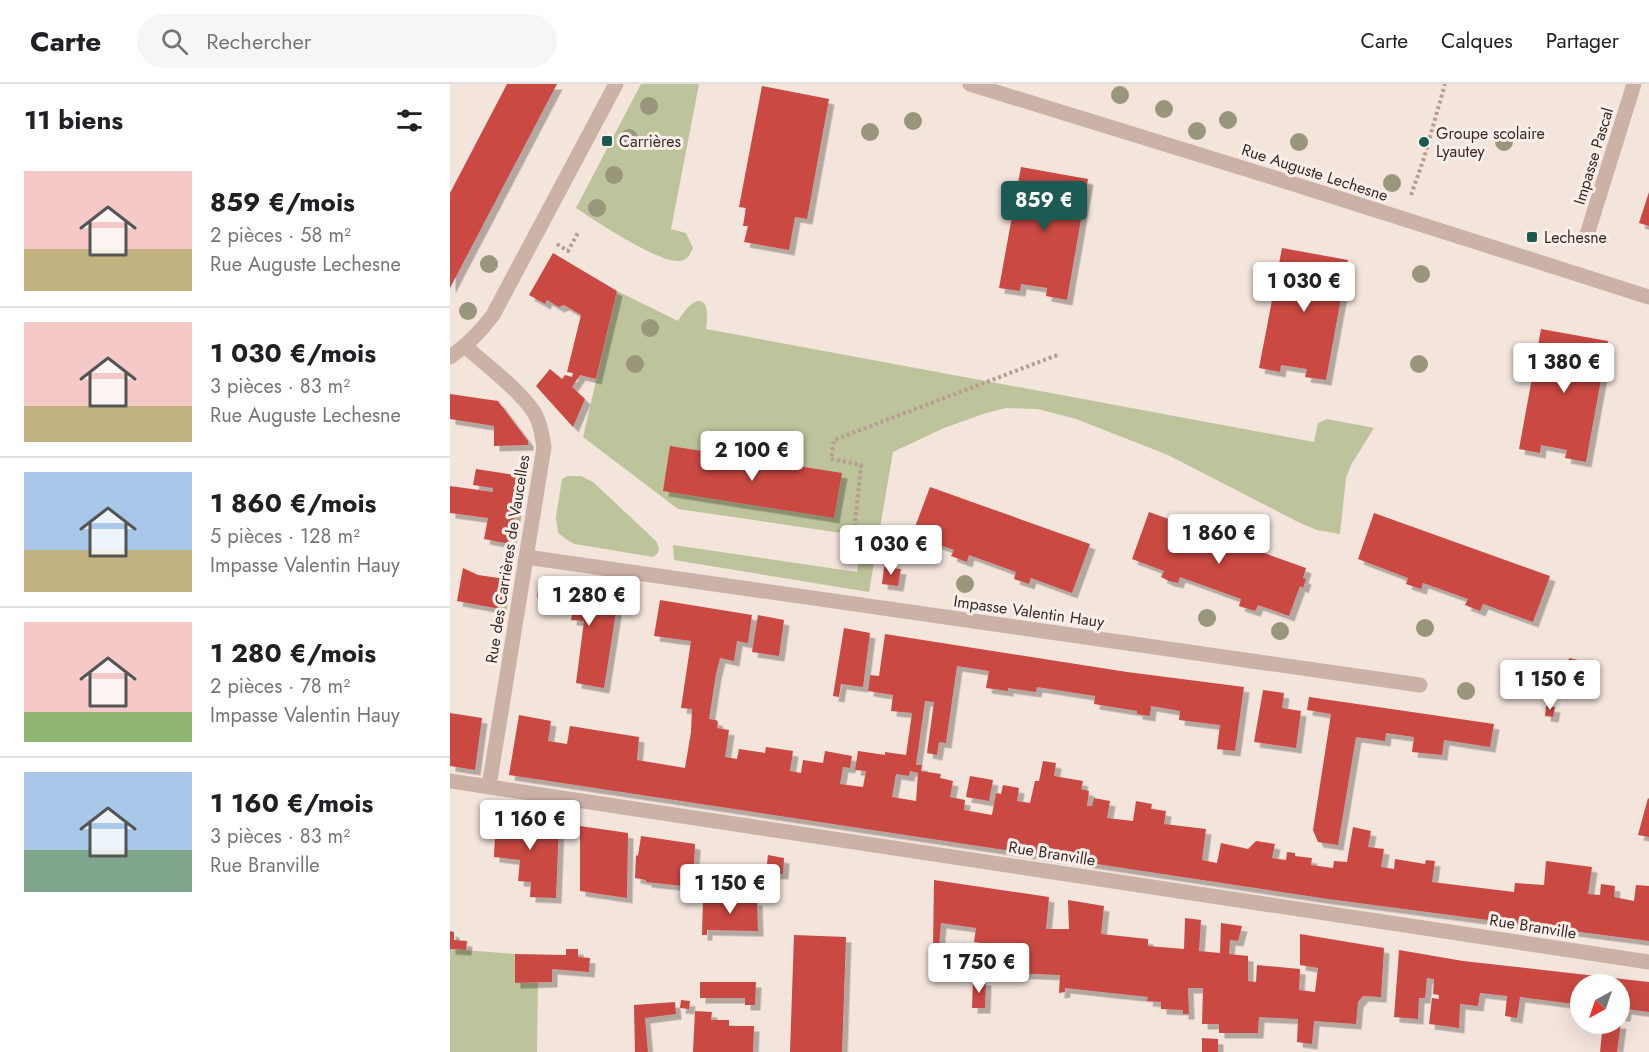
<!DOCTYPE html>
<html lang="fr">
<head>
<meta charset="utf-8">
<style>
  :root { --surface:#fff; --page:#f6f6f6; --text:#202124; --muted:#757577; --line:#e0e0e0; --accent:#1c5b53 }
  body { margin:0; font-family:Jost,sans-serif; background:var(--page); color:var(--text); height:100vh; display:flex; flex-direction:column; font-size:22px; white-space:nowrap }
  * { box-sizing:border-box; margin:0 }
  p { font-size:20px; color:var(--muted) }
  .icon { flex:none; width:33px; height:33px; fill:none; stroke:currentColor; stroke-width:2; stroke-linecap:round; stroke-linejoin:round }
  .map { position:relative; flex:1; overflow:hidden }
  .drawer { display:flex; flex-direction:column; background:var(--surface); width:450px }
  .drawer>* { flex:none }
  .needle { width:39px; rotate:220deg }
  .controls { position:absolute; left:1120px; top:890px; display:grid; gap:12px }
  .controls a { display:grid; place-items:center; width:60px; height:60px; border-radius:50%; background:var(--surface); box-shadow:0 6px 24px #0002; font-size:30px }
  .price { position:absolute; translate:-50% -51px; padding:0 14px; border-radius:6px; background:#fff; color:#222; font-size:20px; line-height:39px; filter:drop-shadow(0 2px 3px #0008) }
  .price::after { content:''; position:absolute; left:50%; top:36px; width:18px; height:14px; margin-left:-9px; background:inherit; clip-path:polygon(0 0,100% 0,50% 100%) }
  .price.selected { background:var(--accent); color:#fff }
  ul { padding:0; list-style:none }
  li { display:flex; align-items:center; gap:18px; height:150px; padding:0 24px }
  li+li { border-top:2px solid var(--line) }
  li span { display:grid; place-items:center; flex:none; width:168px; height:120px; border-radius:0px; color:#555 }
  li>.icon { margin-inline-start:auto }
  span .icon { width:72px; height:72px; fill:#fffc; stroke-width:1 }
  li b { font-size:26px }
  h2 { display:flex; justify-content:space-between; align-items:center; height:72px; padding:0 24px; font-size:26px }
  header { display:flex; align-items:center; gap:36px; box-sizing:border-box; height:84px; padding:0 30px; background:var(--surface); border-bottom:2px solid var(--line) }
  header strong { font-size:28px }
  nav { display:flex; gap:33px; margin-inline-start:auto; font-size:21px }
  .search { width:420px; height:54px; background:var(--page); display:flex; align-items:center; gap:15px; box-sizing:border-box; padding:0 21px; border-radius:33px; color:var(--muted); font-size:22px }
  main { display:flex; flex:1; min-height:0 }
  .map>svg:first-child { display:block }
  .green { fill:#bdc39b }
  .building { fill:#ca4943; fill-rule:evenodd; filter:url(#shadow) }
  .lines { fill:none; stroke-linecap:round; stroke-linejoin:round }
  .path { stroke:#b89b92; stroke-width:4; stroke-dasharray:3 3; stroke-linecap:butt }
  .minor { stroke:#ccb1a7; stroke-width:15 }
  .tree { fill:#99967b }
  .poi-dot { fill:#1c5b53; stroke:#faefe9; stroke-width:2 }
  .labels { text-anchor:middle; stroke-width:6; stroke-linejoin:round; paint-order:stroke }
  .poi-label { font-size:16px; fill:#382a28; stroke:#faefe9; text-anchor:start }
  .street-label { font-size:16px; fill:#382a28; stroke:#faefe9 }
</style>
</head>
<body>
<header>
<strong>Carte</strong>
<div class="search"><svg class="icon" aria-label="search" viewBox="0 0 24 24"><circle cx="10" cy="10" r="6"/><path d="M15 15l6 6"/></svg>Rechercher</div>
<nav><a>Carte</a><a>Calques</a><a>Partager</a></nav>
</header>
<main>
<section class="drawer">
<h2>11 biens<svg class="icon" aria-label="filters" viewBox="0 0 24 24"><path d="M4 7h16M4 17h16"/><circle cx="9" cy="7" r="2"/><circle cx="15" cy="17" r="2"/></svg></h2>
<ul>
<li><span style="background:linear-gradient(#f6c9c9 65%,#c2b280 0)"><svg class="icon" aria-label="home" viewBox="0 0 24 24"><path d="M3 11l9-7 9 7M6 9v11h12V9"/></svg></span><div><b>859 €/mois</b><p>2 pièces · 58 m²</p><p>Rue Auguste Lechesne</p></div></li>
<li><span style="background:linear-gradient(#f6c9c9 70%,#c2b280 0)"><svg class="icon" aria-label="home" viewBox="0 0 24 24"><path d="M3 11l9-7 9 7M6 9v11h12V9"/></svg></span><div><b>1 030 €/mois</b><p>3 pièces · 83 m²</p><p>Rue Auguste Lechesne</p></div></li>
<li><span style="background:linear-gradient(#a9c7e8 65%,#c2b280 0)"><svg class="icon" aria-label="home" viewBox="0 0 24 24"><path d="M3 11l9-7 9 7M6 9v11h12V9"/></svg></span><div><b>1 860 €/mois</b><p>5 pièces · 128 m²</p><p>Impasse Valentin Hauy</p></div></li>
<li><span style="background:linear-gradient(#f6c9c9 75%,#8fb573 0)"><svg class="icon" aria-label="home" viewBox="0 0 24 24"><path d="M3 11l9-7 9 7M6 9v11h12V9"/></svg></span><div><b>1 280 €/mois</b><p>2 pièces · 78 m²</p><p>Impasse Valentin Hauy</p></div></li>
<li><span style="background:linear-gradient(#a9c7e8 65%,#7fa58c 0)"><svg class="icon" aria-label="home" viewBox="0 0 24 24"><path d="M3 11l9-7 9 7M6 9v11h12V9"/></svg></span><div><b>1 160 €/mois</b><p>3 pièces · 83 m²</p><p>Rue Branville</p></div></li>
</ul>
</section>
<div class="map">
<svg width="1199" height="968" viewBox="0 0 1199 968">
  <defs>
    <filter id="shadow"><feDropShadow dx="5.5" dy="5.5" stdDeviation="0" flood-color="#0004"/></filter>
  </defs>
  <rect width="100%" height="100%" fill="#f3e4dc"/>
  <!-- green -->
  <g class="green">
    <path d="M191,0H249L221,145L236,149L243,164C240,172 235,178 226,177C205,176 145,137 126,124Z"/>
    <path d="M167,207L228,237C244,209 262,209 256,245L864,358L868,339L877,335L924,344L901,381L896,394L890,450L867,446L850,439L718,371L626,335L588,325L556,324L536,329L494,344L443,368L419,508L224,476L223,461L407,488L412,452L228,425L133,353Z"/>
    <polygon points="118,392 131,392 143,398 206,457 209,464 208,469 203,473 125,460 120,458 108,449 106,433 112,395"/>
    <polygon points="0,865 65,870 65,899 88,899 87,968 0,968"/>
  </g>
  <!-- building -->
  <g class="building">
    <polygon points="57,0 107,0 0,204 0,109"/>
    <polygon points="312,2 379,15 357,135 345,133 339,166 294,158 298,142 293,142 296,124 289,123"/>
    <polygon points="571,83 638,95 617,216 596,212 597,204 571,200 570,207 549,204"/>
    <polygon points="1199,108 1199,142 1189,139"/>
    <polygon points="832,164 898,176 876,296 855,293 857,285 831,281 830,288 809,284"/>
    <polygon points="103,169 167,207 146,295 130,291 122,303 135,315 123,343 86,302 100,285 112,295 115,291 122,293 123,289 117,288 131,231 114,221 109,223 97,216 95,220 79,211"/>
    <polygon points="1091,245 1158,257 1136,378 1115,374 1117,366 1091,361 1090,369 1069,365"/>
    <polygon points="0,310 48,317 78,357 78,361 44,362 44,342 0,335"/>
    <polygon points="220,362 392,389 384,434 213,407"/>
    <polygon points="26,385 64,391 65,386 73,387 60,460 34,455 38,434 0,429 0,402 43,408 43,404 23,401"/>
    <polygon points="480,403 640,460 622,509 581,494 579,500 564,495 566,488 519,471 517,478 501,472 504,466 462,451"/>
    <polygon points="699,428 856,484 853,494 856,495 853,504 850,502 839,532 808,521 805,527 789,522 791,515 730,493 728,499 719,497 711,493 714,487 682,475"/>
    <polygon points="924,429 1100,492 1083,538 1033,520 1030,527 1015,521 1018,515 973,499 971,505 956,500 958,494 908,475"/>
    <polygon points="434,483 451,485 448,502 432,500"/>
    <polygon points="13,484 28,491 56,495 50,525 7,517"/>
    <polygon points="100,498 169,509 154,604 126,599 134,537 121,536 124,519 87,513 88,506"/>
    <path d="M210,516L302,531L298,559L287,557L284,577L270,574L266,590L259,635L266,636L268,638L267,644L279,646L275,673L287,675L289,665L315,669L316,663L343,667L340,687L351,689L353,676L373,679L375,667L402,672L400,684L393,683L390,700L413,703L416,687L405,686L408,667L435,671V668L456,671L462,629L441,627L443,611L418,607L420,591L429,592L435,550L677,588L794,603L785,667L767,665L770,641L729,636L730,627L701,622L700,632L687,630V627L644,620L645,612L587,603L586,608L558,604V607L536,604L539,587L507,582L496,659L489,658L487,671L477,669L484,618L475,617L466,681H472L471,687L491,690L490,694L503,697L500,713L515,716L514,726L542,731L546,709L551,710L553,701L569,704L567,717L580,719L585,697H589L593,677L606,679L604,692L633,697L631,705L639,707L637,722H642L644,714L660,717L657,734L683,737L686,717L702,720L701,725L716,727L714,740L756,745L752,776L767,779L771,759L798,765L806,757L825,760L822,774L836,776L837,768L845,769V772L862,774L861,781L883,784L884,777L897,778L903,743L921,747L918,763L934,765L931,783L944,785L945,775L975,780L976,776L985,777L982,798L1064,808L1065,799L1094,801L1096,777L1142,783L1138,810L1150,811L1151,800L1165,802L1164,813L1184,817L1186,801L1199,802V857L878,815L59,691L69,631L101,637L98,657L117,660L120,642L189,653L187,676L235,684L241,648L242,625L231,624L241,557L204,552ZM460,687L468,689L466,717L442,713L446,690L459,692Z"/>
    <polygon points="308,531 334,536 329,572 302,568"/>
    <polygon points="394,544 420,549 413,603 391,600 389,613 383,612"/>
    <polygon points="1119,574 1128,576 1124,591 1116,589"/>
    <polygon points="813,606 834,609 832,624 851,627 846,664 804,658"/>
    <polygon points="859,613 1044,640 1040,663 994,656 992,671 962,668 964,653 936,649 935,657 906,653 888,761 868,758 863,746 881,630 857,626"/>
    <polygon points="1096,622 1105,623 1103,633 1095,632"/>
    <polygon points="0,629 32,634 25,686 0,682"/>
    <polygon points="520,692 543,696 539,717 516,713"/>
    <polygon points="1198,714 1199,715 1199,753 1188,751"/>
    <polygon points="46,729 109,739 106,814 80,813 81,798 68,797 70,776 44,773"/>
    <polygon points="130,742 178,749 177,814 130,807"/>
    <polygon points="191,752 245,760 243,803 196,798 196,796 185,794 186,771 188,772"/>
    <polygon points="318,771 334,774 333,790 316,789"/>
    <polygon points="484,796 599,813 596,845 619,845 618,816 654,822 651,850 698,855 698,862 734,865 735,834 751,836 749,867 770,869 771,839 792,842 788,857 780,856 779,870 798,872 798,897 806,898 807,881 850,885 849,906 865,908 868,884 850,881 850,850 934,864 931,913 913,912 908,918 906,940 864,937 862,960 847,958 848,935 809,933 808,949 769,949 769,940 752,940 753,904 738,904 739,930 733,930 733,926 711,925 711,918 697,917 698,913 615,904 615,908 609,909 610,891 531,888 531,859 524,858 526,844 491,839 489,864 483,864"/>
    <polygon points="253,814 307,816 308,847 257,846 257,851 252,851"/>
    <polygon points="0,847 4,848 4,856 17,857 16,866 0,865"/>
    <polygon points="344,851 396,853 392,968 340,968"/>
    <polygon points="116,865 128,865 128,873 140,874 139,888 102,885 102,898 65,899 65,870 116,871"/>
    <polygon points="949,866 1013,877 1199,898 1199,928 1176,925 1175,932 1170,932 1170,900 1131,900 1131,921 1070,913 1067,934 1055,932 1057,912 1030,909 1028,922 1010,920 1009,944 979,940 982,914 989,915 989,911 983,910 984,895 977,894 975,914 969,914 968,935 944,933"/>
    <polygon points="523,896 536,896 535,924 522,924"/>
    <polygon points="250,898 306,898 305,921 295,921 295,914 250,914"/>
    <polygon points="231,916 240,917 239,925 230,924"/>
    <polygon points="225,918 226,930 195,934 198,968 185,968 184,921"/>
    <polygon points="245,927 262,928 261,936 279,936 279,942 304,942 303,968 243,968"/>
    <polygon points="1153,939 1171,939 1167,968 1150,968"/>
    <polygon points="752,954 768,955 768,968 752,968"/>
  </g>
  <g class="lines">
    <!-- path -->
    <g class="path">
      <polyline points="961,111 974,74 995,0"/>
      <polyline points="107,160 118,167 129,147"/>
      <polyline points="402,467 411,381 381,375 384,356 610,270"/>
    </g>
    <!-- minor -->
    <g class="minor">
      <polyline points="520,0 825,94 1199,213"/>
      <polyline points="1136,154 1184,0"/>
      <path d="M16,263C37,282 71,307 85,330C91,340 92,352 94,363L39,702"/>
      <path d="M0,273C18,261 30,248 43,231L166,0"/>
      <polyline points="76,473 970,601"/>
      <polyline points="0,697 1199,878"/>
    </g>
  </g>
  <!-- trees -->
  <g class="tree">
    <circle cx="670" cy="11" r="9"/>
    <circle cx="199" cy="22" r="9"/>
    <circle cx="714" cy="25" r="9"/>
    <circle cx="778" cy="36" r="9"/>
    <circle cx="463" cy="37" r="9"/>
    <circle cx="747" cy="47" r="9"/>
    <circle cx="420" cy="48" r="9"/>
    <circle cx="179" cy="54" r="9"/>
    <circle cx="849" cy="58" r="9"/>
    <circle cx="1054" cy="58" r="9"/>
    <circle cx="164" cy="91" r="9"/>
    <circle cx="942" cy="99" r="9"/>
    <circle cx="147" cy="124" r="9"/>
    <circle cx="39" cy="180" r="9"/>
    <circle cx="971" cy="190" r="9"/>
    <circle cx="18" cy="227" r="9"/>
    <circle cx="200" cy="244" r="9"/>
    <circle cx="185" cy="280" r="9"/>
    <circle cx="969" cy="280" r="9"/>
    <circle cx="515" cy="500" r="9"/>
    <circle cx="757" cy="534" r="9"/>
    <circle cx="975" cy="544" r="9"/>
    <circle cx="830" cy="547" r="9"/>
    <circle cx="1016" cy="607" r="9"/>
  </g>
  <!-- markers -->
  <g class="poi-dot">
    <rect x="151" y="51" width="12" height="12" rx="3"/>
    <circle cx="974" cy="58" r="6"/>
    <rect x="1076" y="147" width="12" height="12" rx="3"/>
  </g>
  <g class="labels">
    <!-- poi labels -->
    <g class="poi-label">
      <text x="986" y="55">Groupe scolaire<tspan x="986" dy="18">Lyautey</tspan></text>
      <text x="169" y="63">Carrières</text>
      <text x="1094" y="159">Lechesne</text>
    </g>
    <!-- street labels -->
    <g class="street-label">
      <text transform="translate(1143 72) rotate(-73)" y="6">Impasse Pascal</text>
      <text transform="translate(865 88) rotate(18)" y="6">Rue Auguste Lechesne</text>
      <text transform="translate(57 475) rotate(-81)" y="6">Rue des Carrières de Vaucelles</text>
      <text transform="translate(579 527) rotate(8)" y="6">Impasse Valentin Hauy</text>
      <text transform="translate(602 769) rotate(9)" y="6">Rue Branville</text>
      <text transform="translate(1083 842) rotate(9)" y="6">Rue Branville</text>
    </g>
  </g>
</svg>
<div class="controls">
<a><svg class="needle" viewBox="-14 -14 28 28"><path d="M0-13l5 13h-10z" fill="#e53935"/><path d="M0 13l5-13h-10z" fill="#757577"/></svg></a>
</div>
<b class="price selected" style="left:594px;top:148px">859 €</b>
<b class="price" style="left:854px;top:229px">1 030 €</b>
<b class="price" style="left:1114px;top:310px">1 380 €</b>
<b class="price" style="left:302px;top:398px">2 100 €</b>
<b class="price" style="left:769px;top:481px">1 860 €</b>
<b class="price" style="left:441px;top:492px">1 030 €</b>
<b class="price" style="left:139px;top:543px">1 280 €</b>
<b class="price" style="left:1100px;top:627px">1 150 €</b>
<b class="price" style="left:80px;top:767px">1 160 €</b>
<b class="price" style="left:280px;top:831px">1 150 €</b>
<b class="price" style="left:529px;top:910px">1 750 €</b>
</div>
</main>
</body>
</html>
